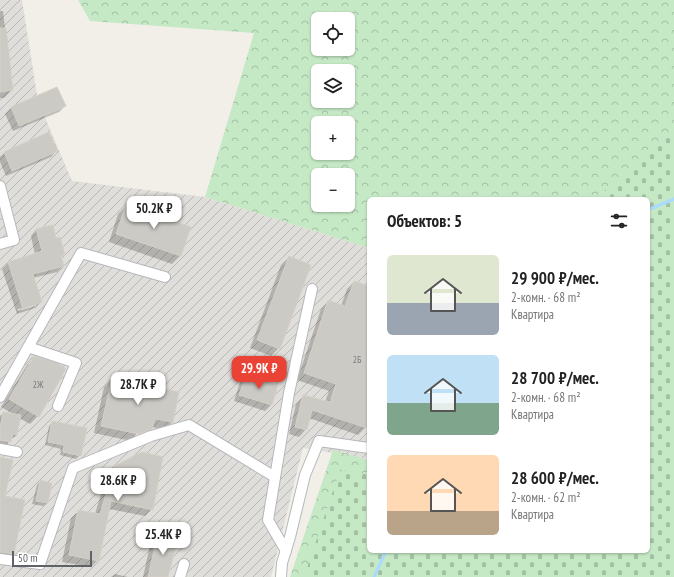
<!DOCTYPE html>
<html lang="ru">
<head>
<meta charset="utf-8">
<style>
  :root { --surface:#fff; --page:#f6f6f6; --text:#222; --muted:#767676; --accent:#ea4335 }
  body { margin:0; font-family:"PT Sans Narrow",sans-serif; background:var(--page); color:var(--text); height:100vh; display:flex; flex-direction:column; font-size:15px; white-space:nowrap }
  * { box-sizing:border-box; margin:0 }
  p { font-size:13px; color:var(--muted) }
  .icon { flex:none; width:22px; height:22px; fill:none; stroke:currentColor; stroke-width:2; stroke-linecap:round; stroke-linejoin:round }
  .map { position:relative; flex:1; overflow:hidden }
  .drawer { position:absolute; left:367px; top:197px; width:283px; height:356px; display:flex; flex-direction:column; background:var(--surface); border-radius:6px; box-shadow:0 1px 3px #0004 }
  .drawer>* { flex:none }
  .controls { position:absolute; left:311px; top:12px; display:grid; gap:8px }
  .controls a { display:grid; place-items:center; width:44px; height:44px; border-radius:6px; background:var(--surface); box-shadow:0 1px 3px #0004; font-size:20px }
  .scale { position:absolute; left:12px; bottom:10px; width:80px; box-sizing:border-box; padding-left:4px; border:2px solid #5f6368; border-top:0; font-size:11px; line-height:14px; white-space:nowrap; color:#5f6368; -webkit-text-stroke:3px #fff; paint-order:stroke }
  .price { position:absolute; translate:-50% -34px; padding:0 9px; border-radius:8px; background:#fff; color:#222; font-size:13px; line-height:26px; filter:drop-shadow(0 1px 2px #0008) }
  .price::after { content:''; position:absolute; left:50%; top:24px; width:12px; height:9px; margin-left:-6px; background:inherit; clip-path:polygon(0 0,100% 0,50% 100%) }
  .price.selected { background:var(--accent); color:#fff }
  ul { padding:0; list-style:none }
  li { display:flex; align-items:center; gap:12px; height:100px; padding:0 20px }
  li span { display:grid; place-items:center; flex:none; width:112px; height:80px; border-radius:6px; color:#555 }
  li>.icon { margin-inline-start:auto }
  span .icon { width:48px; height:48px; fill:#fffc; stroke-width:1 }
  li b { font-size:17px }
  h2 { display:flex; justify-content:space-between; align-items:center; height:48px; padding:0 20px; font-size:17px }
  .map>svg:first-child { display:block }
  .industrial { fill:url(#industrial-furrows) }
  .forest { fill:url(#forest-crowns); fill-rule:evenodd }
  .cemetery { fill:url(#cemetery-stones) }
  .shadow { fill:#0003; fill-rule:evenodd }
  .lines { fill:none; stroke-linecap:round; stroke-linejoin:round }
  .stream { stroke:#aadaff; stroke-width:3 }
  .building { fill:#cccac5; stroke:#d6d1c6 }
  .minor-casing { stroke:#b5b8bc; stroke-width:12 }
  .minor { stroke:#fff; stroke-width:10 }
  .labels { text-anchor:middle; stroke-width:4; stroke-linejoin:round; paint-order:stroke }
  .number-label { font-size:10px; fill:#7a7d7f }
</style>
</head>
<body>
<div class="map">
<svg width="674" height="577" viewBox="0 0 674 577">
  <defs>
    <pattern id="industrial-furrows" width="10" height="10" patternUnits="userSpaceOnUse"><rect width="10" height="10" fill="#e0deda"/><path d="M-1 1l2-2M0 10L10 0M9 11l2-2" fill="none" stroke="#b9b8b5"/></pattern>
    <pattern id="forest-crowns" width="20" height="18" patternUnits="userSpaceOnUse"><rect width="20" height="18" fill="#c5e8c5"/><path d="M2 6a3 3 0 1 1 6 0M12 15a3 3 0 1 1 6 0" fill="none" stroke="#a3c0a4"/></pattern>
    <pattern id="cemetery-stones" width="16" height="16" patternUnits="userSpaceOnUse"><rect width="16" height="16" fill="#c5e8c5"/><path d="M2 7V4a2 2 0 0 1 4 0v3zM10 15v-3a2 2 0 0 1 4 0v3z" fill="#a3c0a4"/></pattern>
  </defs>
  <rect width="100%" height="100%" fill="#f1efe8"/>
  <!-- industrial -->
  <polygon class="industrial" points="0,0 22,0 38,101 72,181 205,197 369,248 369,459 303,448 271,577 0,577"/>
  <!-- forest -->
  <path class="forest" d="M78,0H674V577H290L333,450L369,460V551H648V199H369V248L205,197L254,33L90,21ZM318,19H348V49H318ZM318,71H348V101H318ZM318,123H348V153H318ZM318,175H348V205H318Z"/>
  <!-- cemetery -->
  <polygon class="cemetery" points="674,130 674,577 304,577 340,470 369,474 369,551 648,551 648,199 595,199"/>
  <!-- shadow -->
  <g class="shadow">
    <polygon points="0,11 3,11 12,90 4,98 0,98"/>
    <polygon points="57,88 65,106 59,112 13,131 5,114 11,108"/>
    <polygon points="49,133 56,151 51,157 6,176 0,162 0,157 4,153"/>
    <polygon points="126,206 189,228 180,256 172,264 109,242 118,214"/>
    <path d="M36,230L64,254L61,257L63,266L57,272L33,278L41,302L35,308L17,314L2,269L8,263L35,255L31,236ZM36,303V306L18,311V309Z"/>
    <polygon points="289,257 279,348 271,356 250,348 281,265"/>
    <polygon points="354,282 369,287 369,418 366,427 358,435 309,418 306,429 299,437 289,434 296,404 304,396 325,402 329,391 297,380 321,309 328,302 341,306 347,289"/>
    <polygon points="35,357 38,416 30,424 19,418 17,435 13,438 11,438 10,441 6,445 0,444 0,416 3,413 15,415 1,407 27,365"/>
    <polygon points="246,376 277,386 271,405 265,411 234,401 240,382"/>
    <path d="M112,379L178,393L172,422L164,430L152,427L143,436L131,441L94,433L104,387ZM146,430V432L135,437L134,435Z"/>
    <polygon points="53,422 80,455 76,459 60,455 61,449 45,445 49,426"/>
    <polygon points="0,458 4,497 13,554 6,561 0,560"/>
    <polygon points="114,466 152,509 145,516 109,509 98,560 91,567 62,562 71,518 79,511 95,514 107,474"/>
    <polygon points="40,481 47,503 43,506 32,504 37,485"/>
    <polygon points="158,534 167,577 143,577 151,541"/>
    <polygon points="115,574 128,577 111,577"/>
  </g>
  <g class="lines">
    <!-- stream -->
    <g class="stream">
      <polyline points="648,210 674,199"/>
      <polyline points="374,577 386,551"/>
    </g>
  </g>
  <!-- building -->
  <g class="building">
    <polygon points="0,28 6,28 13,90 0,92"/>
    <polygon points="57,87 66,106 19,126 11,107"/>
    <polygon points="49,132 58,151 12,171 4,152"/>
    <polygon points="126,205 191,227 181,256 116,234"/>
    <polygon points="53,225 56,238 60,237 65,255 61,256 64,266 33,274 42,302 23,309 8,262 42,251 36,229"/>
    <polygon points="289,256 311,265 280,349 257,340"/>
    <polygon points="354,281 369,286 369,421 367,428 312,410 307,430 295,427 303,395 330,402 336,384 304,373 328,300 345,306"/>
    <polygon points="34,356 57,363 66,369 39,417 9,399"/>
    <polygon points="246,375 278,385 272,405 239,395"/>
    <polygon points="112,378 179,392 173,422 155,419 152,429 139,434 101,426"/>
    <polygon points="3,412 21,415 17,435 13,434 11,442 0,440 0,429"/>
    <polygon points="52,421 87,428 81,456 63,452 64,445 48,442"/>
    <polygon points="142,452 163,457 153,510 111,501 99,561 69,555 78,510 100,514 114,466"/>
    <polygon points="0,457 13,460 5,496 25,500 14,554 0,552"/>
    <polygon points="40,480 52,483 48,503 36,501"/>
    <polygon points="158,533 178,538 168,577 148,577"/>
  </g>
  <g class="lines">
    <!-- minor casing -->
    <g class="minor-casing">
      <g id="minor">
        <polyline points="0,186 14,240 0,244"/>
        <polyline points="28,347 76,363 58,406"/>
        <polyline points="0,397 81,253 165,277"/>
        <polyline points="0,449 17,452"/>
        <polyline points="286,551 268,520 289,393 312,289"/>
        <polyline points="0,559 40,564 73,468 151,436 189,425 275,477"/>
        <polyline points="180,577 184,564"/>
        <polyline points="281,577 282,563 290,537 305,475 319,441 369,448"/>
      </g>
    </g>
    <!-- minor -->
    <use href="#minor" class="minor"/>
  </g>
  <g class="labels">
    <!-- number labels -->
    <g class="number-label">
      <text x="357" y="363">2Б</text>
      <text x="38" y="388">2Ж</text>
    </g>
  </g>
</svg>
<div class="controls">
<a><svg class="icon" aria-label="locate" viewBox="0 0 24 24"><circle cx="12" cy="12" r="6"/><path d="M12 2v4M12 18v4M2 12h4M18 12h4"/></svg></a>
<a><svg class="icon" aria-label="layers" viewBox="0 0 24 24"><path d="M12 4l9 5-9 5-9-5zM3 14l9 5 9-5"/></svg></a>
<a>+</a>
<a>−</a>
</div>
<div class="scale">50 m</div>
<b class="price" style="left:154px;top:230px">50.2K ₽</b>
<b class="price selected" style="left:259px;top:390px">29.9K ₽</b>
<b class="price" style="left:138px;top:406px">28.7K ₽</b>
<b class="price" style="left:118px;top:502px">28.6K ₽</b>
<b class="price" style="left:163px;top:556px">25.4K ₽</b>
<section class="drawer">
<h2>Объектов: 5<svg class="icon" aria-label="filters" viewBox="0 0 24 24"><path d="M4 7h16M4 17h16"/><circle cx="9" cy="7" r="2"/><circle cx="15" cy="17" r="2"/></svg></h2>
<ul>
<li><span style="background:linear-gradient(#dfe7d0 60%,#9aa5b1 0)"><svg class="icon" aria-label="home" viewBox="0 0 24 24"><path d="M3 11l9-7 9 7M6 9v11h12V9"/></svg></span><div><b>29 900 ₽/мес.</b><p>2-комн. · 68 m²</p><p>Квартира</p></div></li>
<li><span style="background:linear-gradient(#bfe0f5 60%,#7fa58c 0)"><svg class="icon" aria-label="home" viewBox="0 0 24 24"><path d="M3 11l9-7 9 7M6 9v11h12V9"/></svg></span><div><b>28 700 ₽/мес.</b><p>2-комн. · 68 m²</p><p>Квартира</p></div></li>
<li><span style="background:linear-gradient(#ffd9b3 70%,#b9a48a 0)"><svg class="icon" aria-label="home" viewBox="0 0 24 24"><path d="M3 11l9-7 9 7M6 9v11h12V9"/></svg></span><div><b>28 600 ₽/мес.</b><p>2-комн. · 62 m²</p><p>Квартира</p></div></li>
</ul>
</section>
</div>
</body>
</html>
